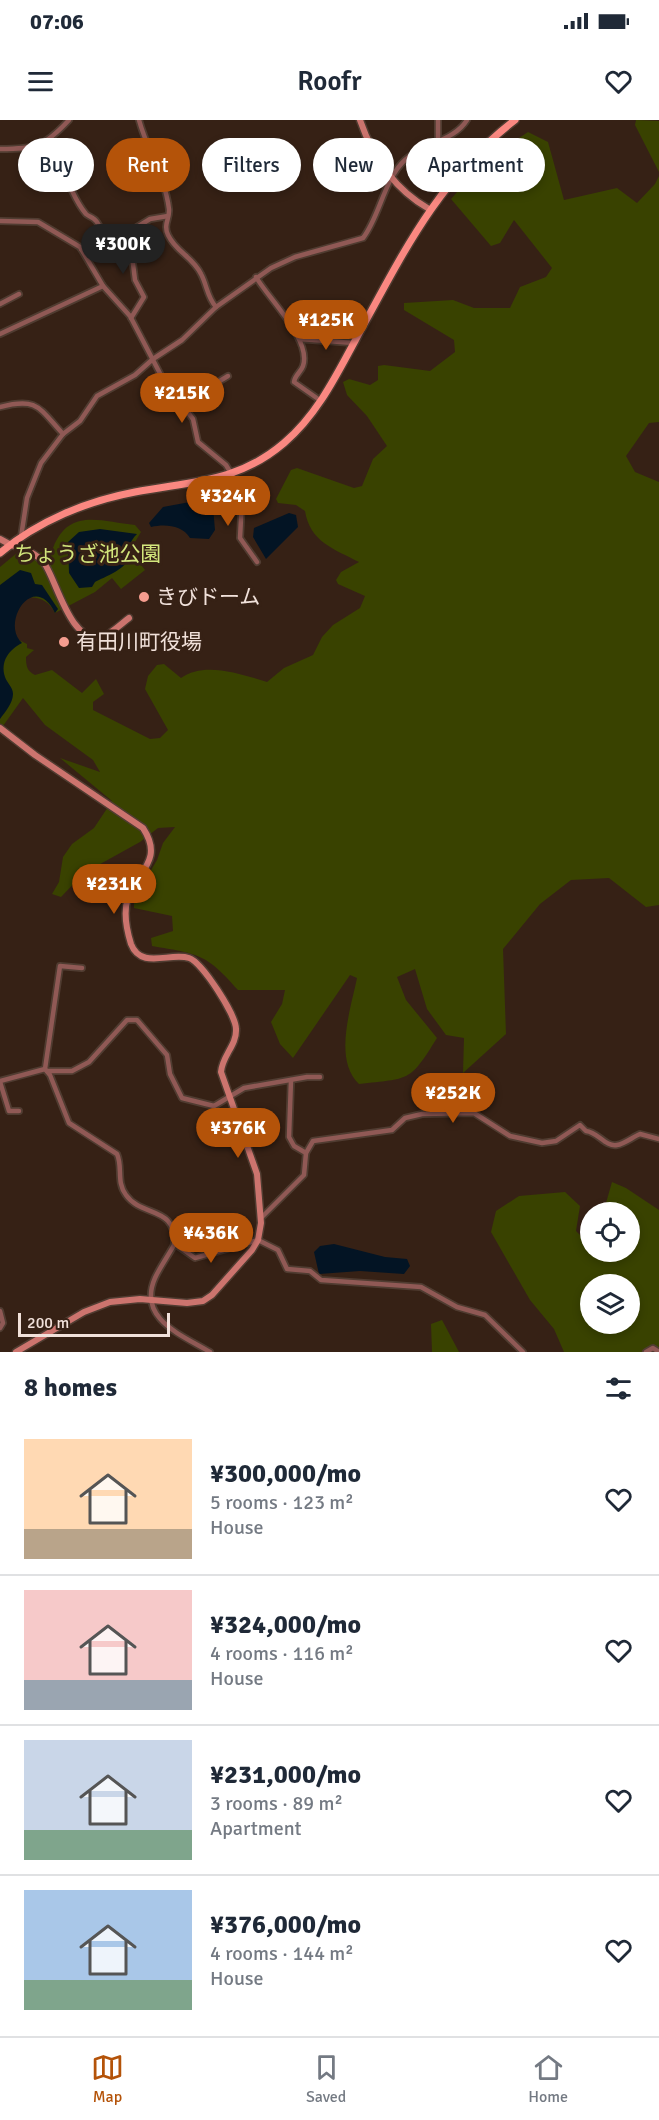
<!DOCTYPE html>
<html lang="en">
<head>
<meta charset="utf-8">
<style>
  :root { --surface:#fff; --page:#f2f2f3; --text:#1f2937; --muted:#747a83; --line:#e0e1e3; --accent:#b45309 }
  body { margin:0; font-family:Signika,"Noto Sans JP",sans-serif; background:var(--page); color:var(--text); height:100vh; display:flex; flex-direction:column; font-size:22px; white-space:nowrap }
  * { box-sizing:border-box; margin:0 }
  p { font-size:20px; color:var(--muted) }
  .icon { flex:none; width:33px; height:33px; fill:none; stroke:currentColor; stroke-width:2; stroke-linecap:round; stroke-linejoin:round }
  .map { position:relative; height:1232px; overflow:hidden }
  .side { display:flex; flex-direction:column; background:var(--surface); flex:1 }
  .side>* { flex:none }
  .guide { position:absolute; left:18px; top:18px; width:624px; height:54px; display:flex; gap:12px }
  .tools { position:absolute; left:580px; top:1082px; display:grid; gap:12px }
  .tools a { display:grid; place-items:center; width:60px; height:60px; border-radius:50%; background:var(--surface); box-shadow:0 3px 9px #0003; font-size:30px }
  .scale { position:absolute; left:18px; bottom:15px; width:152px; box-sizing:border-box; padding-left:6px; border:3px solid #f1e1da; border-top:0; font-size:16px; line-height:21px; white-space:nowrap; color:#f1e1da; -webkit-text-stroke:4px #362115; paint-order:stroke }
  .price { position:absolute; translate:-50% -51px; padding:0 14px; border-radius:21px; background:var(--accent); color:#fff; font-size:20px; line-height:39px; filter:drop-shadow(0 2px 3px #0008) }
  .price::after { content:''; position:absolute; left:50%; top:36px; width:18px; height:14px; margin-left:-9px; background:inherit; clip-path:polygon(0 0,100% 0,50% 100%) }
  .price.selected { background:#222; color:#fff }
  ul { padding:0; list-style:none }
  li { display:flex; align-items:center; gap:18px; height:150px; padding:0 24px }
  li+li { border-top:2px solid var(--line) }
  li span { display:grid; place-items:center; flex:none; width:168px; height:120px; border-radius:0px; color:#555 }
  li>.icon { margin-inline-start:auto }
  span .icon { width:72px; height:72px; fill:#fffc; stroke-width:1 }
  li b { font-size:26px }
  h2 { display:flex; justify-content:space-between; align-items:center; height:72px; padding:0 24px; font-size:26px }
  .chip { padding:0 21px; border-radius:27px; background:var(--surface); box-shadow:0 3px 9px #0003; font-size:21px; line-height:54px }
  .chip.selected { background:var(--accent); color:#fff }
  .status { display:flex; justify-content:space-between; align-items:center; height:42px; padding:0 30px; background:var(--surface); direction:ltr }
  .status svg { height:16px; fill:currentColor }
  header { display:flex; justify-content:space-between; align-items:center; height:78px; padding:0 24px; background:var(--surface); font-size:27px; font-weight:600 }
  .tabs { display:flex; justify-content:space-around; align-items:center; height:84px; border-top:2px solid var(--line); background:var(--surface); font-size:16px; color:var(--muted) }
  .tabs a { display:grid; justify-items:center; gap:3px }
  .tabs .selected { color:var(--accent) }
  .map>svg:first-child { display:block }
  .green { fill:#394200; fill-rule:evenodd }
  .water { fill:#031424 }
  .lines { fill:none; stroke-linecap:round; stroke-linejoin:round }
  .street-casing { stroke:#503c31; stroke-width:8 }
  .secondary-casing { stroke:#503c31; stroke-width:9 }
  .primary-casing { stroke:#503c31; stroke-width:10 }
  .street { stroke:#905955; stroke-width:4.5 }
  .secondary { stroke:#cc746e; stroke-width:6 }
  .primary { stroke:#fa8881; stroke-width:7 }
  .poi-dot { fill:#f59d8f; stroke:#362115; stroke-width:2 }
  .labels { text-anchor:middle; stroke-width:6; stroke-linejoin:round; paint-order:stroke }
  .park-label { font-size:21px; fill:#d3e67c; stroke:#362115 }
  .poi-label { font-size:21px; fill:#f1e1da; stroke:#362115; text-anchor:start }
</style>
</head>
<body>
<div class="status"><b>07:06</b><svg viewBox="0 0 49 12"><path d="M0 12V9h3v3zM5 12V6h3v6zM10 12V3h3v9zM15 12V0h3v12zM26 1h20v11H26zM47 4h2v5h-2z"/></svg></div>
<header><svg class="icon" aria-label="menu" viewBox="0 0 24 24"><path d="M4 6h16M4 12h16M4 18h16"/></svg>Roofr<svg class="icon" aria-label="heart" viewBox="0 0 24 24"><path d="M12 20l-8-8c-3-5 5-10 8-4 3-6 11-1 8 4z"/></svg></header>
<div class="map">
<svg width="659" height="1232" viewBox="0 0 659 1232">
  <rect width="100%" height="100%" fill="#362115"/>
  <!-- green -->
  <g class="green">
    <polygon points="636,0 659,1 659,52 635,5"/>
    <path d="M528,12L548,22L564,80L617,68L637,83L655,64L659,56V302L649,303L626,336L635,352L659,362V785L646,787L609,758L571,760L540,784L503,829L506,914L463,953L464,918L446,915L427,889L415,849L397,857L406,880L437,918C409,963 410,958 359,964C333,940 351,888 357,858L350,855L293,938L280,924L271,902L282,884L285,870H238C206,833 198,834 152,826L151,818L173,811L172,796L134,788V779L157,740L163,723L175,707L158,708L140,722L84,753L61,777L52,774L59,762L63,737L72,724L94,708L112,681L60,638L100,652L93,640L45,605L23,578L3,606L0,604V447L17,433L29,436L53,428C69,387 101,402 135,405L141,412L132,427L134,436L145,450L121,469L112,458L95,472L55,493C42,467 7,476 7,504L13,517L27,524V528L34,530L26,537C26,546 27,551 35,555L52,550L82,573L96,559L104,574L93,582V590L150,619L160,618L168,610L145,569L148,556L157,545L164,544L181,558C204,541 241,554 267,562L284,548L313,535L322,517L333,505L360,488L365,476L338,464L336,460L341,452L359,442C334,429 310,422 305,391L296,385L278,383L276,379L291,350L297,348L354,368L362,366L373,339L387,326L367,296L347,275L343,262L349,259L370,265L378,260V246L384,245L430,251L455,232L454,220L404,190V183L453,180L474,188H510L520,167L546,157L552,148L514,100L500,123L491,126L451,79L483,42Z"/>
    <polygon points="314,195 323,204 316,217 300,217 294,202 304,196"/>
    <path d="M612,1062L626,1068L659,1090V1232H564L554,1209L530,1180L491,1112L496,1091L519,1076L565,1072L580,1086L576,1111L591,1126V1131H630V1092H611L606,1083ZM591,1164H630V1203H591Z"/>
    <polygon points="442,1200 459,1232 432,1232 431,1204"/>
  </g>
  <!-- water -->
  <g class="water">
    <path d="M206,379L217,381L213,387L215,410L209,419L190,418C182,405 165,404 151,407L149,403L163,387Z"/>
    <polygon points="289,393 296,395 298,407 266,439 253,417 254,408"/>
    <path d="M100,409L137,414C129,422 130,426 129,436C128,449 104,457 95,462L92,467L79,468L69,453L68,422L79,412Z"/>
    <path d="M20,450L31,453L35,464L42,465L58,489L55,493C34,450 0,503 22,523C9,530 0,541 5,557C7,563 13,567 13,574C13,583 5,592 0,599V465Z"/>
    <polygon points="334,1124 385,1137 407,1139 410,1146 404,1154 360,1151 319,1154 314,1132 320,1126"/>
  </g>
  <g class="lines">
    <!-- street casing -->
    <g class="street-casing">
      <g id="street">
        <path d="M139,0C147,30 165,57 169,89C170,99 163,104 168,115C176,132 193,137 201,154C207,165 207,177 216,187"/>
        <polyline points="438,0 438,20"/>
        <path d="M37,27L43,40C72,53 68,73 86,94C88,96 92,97 94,99C99,102 101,111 104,116"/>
        <path d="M0,29C36,29 44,27 69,0"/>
        <polyline points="0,101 38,102 80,127 103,166 130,196 165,263 193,299 198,322 226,345 238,365 242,380 240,418 257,442"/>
        <polyline points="122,114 132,136 135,160 144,177 131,198"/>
        <polyline points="81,129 113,110 124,115 150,99 168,96"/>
        <path d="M256,157C268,178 312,220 303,246C301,252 295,255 294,262L321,281"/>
        <polyline points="0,184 19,174"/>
        <polyline points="0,214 103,166"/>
        <polyline points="299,219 354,223"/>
        <polyline points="314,219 321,205"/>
        <polyline points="183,283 228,256"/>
        <path d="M0,287C38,277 39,288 63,314"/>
        <path d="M21,417L27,378L41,343L63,314L80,301L97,276L135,255L153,239L182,220L216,187L271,148L295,137L363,118C380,96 384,59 405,40C424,23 454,21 467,0"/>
        <path d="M82,848L60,846L45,949L50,955L69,1003L117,1034C123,1047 116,1062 126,1075C142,1098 177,1085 174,1125C168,1136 160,1147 155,1158C137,1199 182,1215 210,1232"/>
        <polyline points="47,951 72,951 89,942 127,900 137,900 167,935 170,954 182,978 214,986 244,968 307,957 320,957"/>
        <polyline points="291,960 289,1017 294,1026 306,1033"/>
        <polyline points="0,961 45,949"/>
        <polyline points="0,962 9,991 19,991"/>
        <path d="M262,1097L304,1055L306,1033L313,1021L392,1010L405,998L422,994L474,993L510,1016L542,1023L556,1021L580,1005L586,1011C598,1012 605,1027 617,1025C624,1024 633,1017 640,1014L659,1019"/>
        <polyline points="175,1124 195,1138 258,1120 278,1130 287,1149 310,1151 321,1160 421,1167 457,1187 485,1195 523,1232"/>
        <polyline points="0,1191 3,1203 0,1208"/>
        <polyline points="646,1232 653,1228 659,1232"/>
      </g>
    </g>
    <!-- secondary casing -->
    <g class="secondary-casing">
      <g id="secondary">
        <path d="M360,0C373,38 394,69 429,89"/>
        <polyline points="0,419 11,425"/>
        <path d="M11,425C23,428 36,433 44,443C56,458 70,525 102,517C111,514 121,504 129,498"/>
        <path d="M0,608L35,635L143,708C164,740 138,751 128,778C123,792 127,811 131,824C141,850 170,832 189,838C202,842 236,895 236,909C237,925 222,936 221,952L257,1054L261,1103L258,1120L252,1130L212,1175L203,1181L187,1183L140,1179L110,1182L84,1192L16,1232"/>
      </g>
    </g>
    <!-- primary casing -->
    <g class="primary-casing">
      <path id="primary" d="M0,433C38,401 87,381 135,372C192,361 237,363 284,323C317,295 336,256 356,219C402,135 438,59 515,0"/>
    </g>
    <!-- street -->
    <use href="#street" class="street"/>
    <!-- secondary -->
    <use href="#secondary" class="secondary"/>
    <!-- primary -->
    <use href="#primary" class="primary"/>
  </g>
  <!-- markers -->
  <g class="poi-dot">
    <circle cx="144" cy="477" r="6"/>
    <circle cx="64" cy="522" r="6"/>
  </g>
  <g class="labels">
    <!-- park labels -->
    <g class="park-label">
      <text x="88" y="441">ちょうざ池公園</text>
    </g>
    <!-- poi labels -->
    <g class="poi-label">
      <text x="156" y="484">きびドーム</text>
      <text x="76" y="529">有田川町役場</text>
    </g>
  </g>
</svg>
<div class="tools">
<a><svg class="icon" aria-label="locate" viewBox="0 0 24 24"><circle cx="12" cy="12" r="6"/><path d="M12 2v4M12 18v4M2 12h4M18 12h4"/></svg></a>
<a><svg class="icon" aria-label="layers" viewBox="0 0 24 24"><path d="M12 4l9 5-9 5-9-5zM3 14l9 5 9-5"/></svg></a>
</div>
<div class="scale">200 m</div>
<b class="price selected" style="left:123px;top:155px">¥300K</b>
<b class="price" style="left:326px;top:231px">¥125K</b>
<b class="price" style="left:182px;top:304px">¥215K</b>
<b class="price" style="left:228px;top:407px">¥324K</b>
<b class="price" style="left:114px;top:795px">¥231K</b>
<b class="price" style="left:453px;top:1004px">¥252K</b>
<b class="price" style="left:238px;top:1039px">¥376K</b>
<b class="price" style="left:211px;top:1144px">¥436K</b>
<div class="guide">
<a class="chip">Buy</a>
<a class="chip selected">Rent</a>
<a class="chip">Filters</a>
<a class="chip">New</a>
<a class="chip">Apartment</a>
</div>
</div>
<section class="side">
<h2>8 homes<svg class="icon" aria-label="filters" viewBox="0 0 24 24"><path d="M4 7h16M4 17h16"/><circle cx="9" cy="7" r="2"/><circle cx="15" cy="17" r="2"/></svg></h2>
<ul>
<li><span style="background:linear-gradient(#ffd9b3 75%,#b9a48a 0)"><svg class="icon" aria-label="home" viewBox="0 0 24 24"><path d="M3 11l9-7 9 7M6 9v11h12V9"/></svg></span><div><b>¥300,000/mo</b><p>5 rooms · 123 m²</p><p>House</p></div><svg class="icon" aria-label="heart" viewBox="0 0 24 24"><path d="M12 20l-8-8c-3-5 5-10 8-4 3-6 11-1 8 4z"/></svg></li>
<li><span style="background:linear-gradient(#f6c9c9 75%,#9aa5b1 0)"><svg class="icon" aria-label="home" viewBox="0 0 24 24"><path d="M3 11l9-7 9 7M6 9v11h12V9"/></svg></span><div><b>¥324,000/mo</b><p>4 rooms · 116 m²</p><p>House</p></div><svg class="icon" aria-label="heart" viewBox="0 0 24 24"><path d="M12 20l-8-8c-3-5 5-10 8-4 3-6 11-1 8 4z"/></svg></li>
<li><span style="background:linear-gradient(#c9d6e8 75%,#7fa58c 0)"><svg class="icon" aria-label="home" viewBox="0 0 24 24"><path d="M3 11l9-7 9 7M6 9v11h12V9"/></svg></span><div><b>¥231,000/mo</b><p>3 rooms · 89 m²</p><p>Apartment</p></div><svg class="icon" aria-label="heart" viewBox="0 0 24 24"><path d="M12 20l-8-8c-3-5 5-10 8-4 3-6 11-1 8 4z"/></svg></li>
<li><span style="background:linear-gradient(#a9c7e8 75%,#7fa58c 0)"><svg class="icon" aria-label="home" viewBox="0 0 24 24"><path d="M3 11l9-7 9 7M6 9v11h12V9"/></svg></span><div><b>¥376,000/mo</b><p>4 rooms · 144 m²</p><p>House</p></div><svg class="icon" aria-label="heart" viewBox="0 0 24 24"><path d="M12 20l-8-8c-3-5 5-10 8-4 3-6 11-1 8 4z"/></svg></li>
</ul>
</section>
<nav class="tabs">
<a class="selected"><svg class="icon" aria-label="map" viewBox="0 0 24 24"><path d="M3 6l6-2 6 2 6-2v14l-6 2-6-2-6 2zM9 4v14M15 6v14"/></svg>Map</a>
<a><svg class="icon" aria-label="saved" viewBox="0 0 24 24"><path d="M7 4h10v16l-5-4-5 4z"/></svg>Saved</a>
<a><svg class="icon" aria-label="home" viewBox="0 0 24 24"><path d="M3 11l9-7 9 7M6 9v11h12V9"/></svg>Home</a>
</nav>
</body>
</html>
